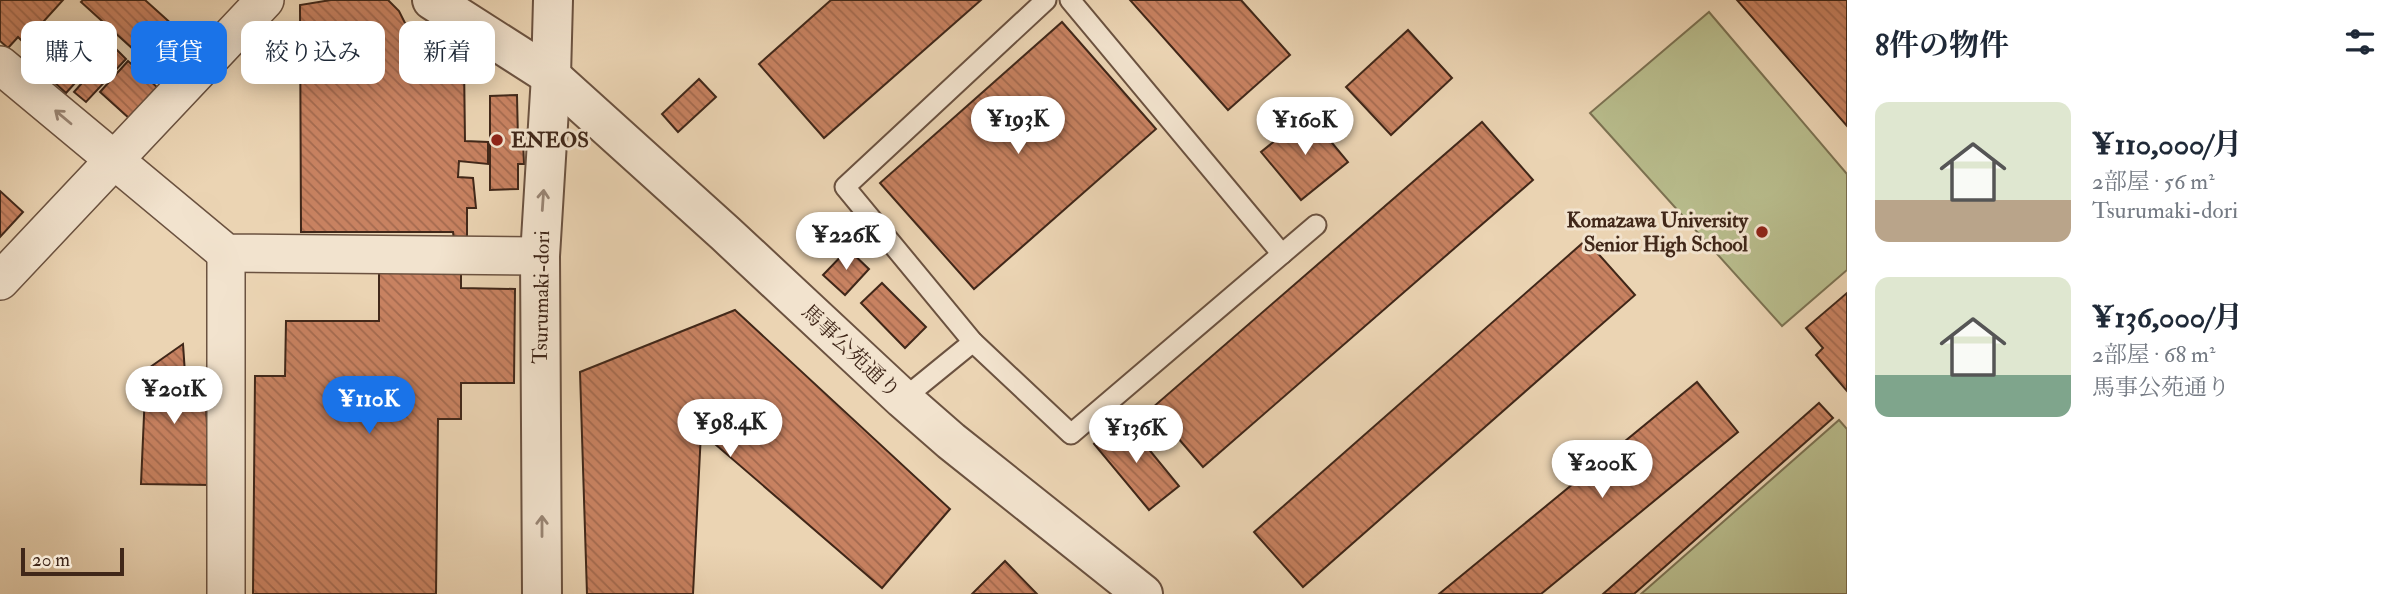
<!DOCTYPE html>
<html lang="ja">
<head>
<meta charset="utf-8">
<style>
  :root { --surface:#fff; --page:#f2f2f3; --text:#1f2937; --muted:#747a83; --accent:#1a73e8 }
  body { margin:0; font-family:"IM FELL Double Pica","Noto Serif JP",serif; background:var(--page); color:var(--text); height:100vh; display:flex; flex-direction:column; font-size:26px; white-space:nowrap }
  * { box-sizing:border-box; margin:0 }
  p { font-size:23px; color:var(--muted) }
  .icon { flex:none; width:38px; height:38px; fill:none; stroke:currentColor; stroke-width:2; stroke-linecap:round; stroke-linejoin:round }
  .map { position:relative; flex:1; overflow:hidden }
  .sheet { display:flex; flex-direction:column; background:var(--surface); width:560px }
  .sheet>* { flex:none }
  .hud { position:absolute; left:21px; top:21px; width:665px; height:63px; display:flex; gap:14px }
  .scale { position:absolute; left:21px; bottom:18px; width:103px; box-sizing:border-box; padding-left:7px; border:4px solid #402719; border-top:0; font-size:19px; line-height:24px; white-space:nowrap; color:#402719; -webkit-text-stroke:5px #f2e3ce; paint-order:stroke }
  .price { position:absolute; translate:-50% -60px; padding:0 16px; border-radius:24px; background:#fff; color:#222; font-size:23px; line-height:46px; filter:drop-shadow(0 2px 4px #0008) }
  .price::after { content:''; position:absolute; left:50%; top:42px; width:21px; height:16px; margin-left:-10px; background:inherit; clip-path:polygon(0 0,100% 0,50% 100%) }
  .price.active { background:var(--accent); color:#fff }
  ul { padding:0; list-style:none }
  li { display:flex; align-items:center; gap:21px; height:175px; padding:0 28px }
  li span { display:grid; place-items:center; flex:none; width:196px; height:140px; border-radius:14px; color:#555 }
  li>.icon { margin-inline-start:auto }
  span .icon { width:84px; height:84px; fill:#fffc; stroke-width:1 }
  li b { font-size:30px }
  h2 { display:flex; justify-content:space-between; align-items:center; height:84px; padding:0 28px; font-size:30px }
  .tag { padding:0 24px; border-radius:14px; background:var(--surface); box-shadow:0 4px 18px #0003; font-size:24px; line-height:63px }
  .tag.active { background:var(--accent); color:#fff }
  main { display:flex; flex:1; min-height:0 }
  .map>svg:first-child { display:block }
  .park { fill:#b8bc8c; stroke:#7c7252; stroke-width:2 }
  .building { fill:url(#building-back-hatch); stroke:#402719; stroke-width:2 }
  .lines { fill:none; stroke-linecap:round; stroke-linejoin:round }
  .service-casing { stroke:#6b5240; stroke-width:23 }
  .minor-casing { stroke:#6b5240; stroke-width:40 }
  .tertiary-casing { stroke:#6b5240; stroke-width:42 }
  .service { stroke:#f2e3ce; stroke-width:19 }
  .minor { stroke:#f2e3ce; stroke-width:37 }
  .tertiary { stroke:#f2e3ce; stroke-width:38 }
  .oneway { stroke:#998574 }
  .poi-dot { fill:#8f2418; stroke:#f2e3ce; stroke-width:2.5 }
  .labels { text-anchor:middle; stroke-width:6; stroke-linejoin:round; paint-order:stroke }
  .poi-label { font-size:21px; font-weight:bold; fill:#402719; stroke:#f2e3ce; text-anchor:start }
  .street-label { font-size:21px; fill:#402719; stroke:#f2e3ce }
</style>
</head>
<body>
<main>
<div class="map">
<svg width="1847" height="594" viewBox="0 0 1847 594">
  <defs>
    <pattern id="building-back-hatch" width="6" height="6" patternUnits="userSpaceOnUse" patternTransform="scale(1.75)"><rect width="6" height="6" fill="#c88261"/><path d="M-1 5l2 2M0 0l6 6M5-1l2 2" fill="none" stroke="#a46a4f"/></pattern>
  </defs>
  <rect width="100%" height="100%" fill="#ebd4b3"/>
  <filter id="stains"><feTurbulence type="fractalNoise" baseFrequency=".00286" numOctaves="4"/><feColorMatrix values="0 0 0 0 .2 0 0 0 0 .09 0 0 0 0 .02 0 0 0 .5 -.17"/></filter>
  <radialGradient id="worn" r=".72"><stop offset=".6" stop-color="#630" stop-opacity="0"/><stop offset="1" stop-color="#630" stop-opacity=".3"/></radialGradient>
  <!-- park -->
  <g class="park">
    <polygon points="1709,12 1847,174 1847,270 1782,326 1590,113"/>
    <polygon points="1839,420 1847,429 1847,594 1641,594"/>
  </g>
  <!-- building -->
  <g class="building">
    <polygon points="0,0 63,0 24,43 18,37 8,48 0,41"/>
    <polygon points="83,0 145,0 174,26 144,59 81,2"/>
    <polygon points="331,0 388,0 399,11 408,29 417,27 419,55 454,52 455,62 464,62 465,141 488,142 488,164 459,161 458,177 473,178 476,208 467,208 467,240 454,239 453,232 301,232 300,5"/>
    <polygon points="831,0 981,0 824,138 759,64"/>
    <polygon points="1130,0 1241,0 1290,55 1228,110"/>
    <polygon points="1737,0 1847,0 1847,126"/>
    <polygon points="1062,22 1156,129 974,289 880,183"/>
    <polygon points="180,27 200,45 164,85 144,67"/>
    <polygon points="1408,30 1452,78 1391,135 1346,87"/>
    <polygon points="100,31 112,42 66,93 54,82"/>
    <polygon points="114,47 126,59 86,102 74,92"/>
    <polygon points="128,61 158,88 130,119 100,92"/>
    <polygon points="699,79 716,97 678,132 662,114"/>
    <polygon points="517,95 518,141 523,141 524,164 518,164 518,189 490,190 490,96"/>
    <polygon points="1308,114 1348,162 1301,200 1261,152"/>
    <polygon points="1482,122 1533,180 1203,467 1152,408"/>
    <polygon points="0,191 23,212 0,237"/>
    <polygon points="1586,240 1635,295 1303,587 1254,532"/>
    <polygon points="848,249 869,269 845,295 823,275"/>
    <polygon points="379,270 461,271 461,288 515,289 514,383 461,383 461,419 438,419 436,594 253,594 255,376 285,376 286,321 379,321"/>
    <polygon points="882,283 926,327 905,348 861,303"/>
    <polygon points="1847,293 1847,391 1816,355 1823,348 1806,328"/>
    <polygon points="735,310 950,509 882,588 701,432 693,594 587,594 580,372"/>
    <polygon points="183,344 186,388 205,385 210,485 141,484 146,370"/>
    <polygon points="1697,382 1738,432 1541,594 1439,594"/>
    <polygon points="1819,403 1833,418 1634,594 1603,594"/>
    <polygon points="1124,419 1179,486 1149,510 1094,444"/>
    <polygon points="1005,561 1037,594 972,594"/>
  </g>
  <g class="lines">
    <!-- service casing -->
    <g class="service-casing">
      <g id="service">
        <polyline points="1046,0 845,187 973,342 1071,434 1316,225"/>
        <polyline points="1070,0 1282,254"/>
        <polyline points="903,399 973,342"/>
      </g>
    </g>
    <!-- minor casing -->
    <g class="minor-casing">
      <g id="minor">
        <polyline points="0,65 226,253 540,256"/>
        <polyline points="0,281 265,0"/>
        <polyline points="226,594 226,253"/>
      </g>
    </g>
    <!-- tertiary casing -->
    <g class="tertiary-casing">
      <g id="tertiary">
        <polyline points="432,0 551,76 726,234 903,399 951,441 1143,594"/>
        <polyline points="542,594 540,256 551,76 553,0"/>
      </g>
    </g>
    <!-- service -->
    <use href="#service" class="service"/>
    <!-- minor -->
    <use href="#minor" class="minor"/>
    <!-- tertiary -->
    <use href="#tertiary" class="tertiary"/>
  </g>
  <!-- one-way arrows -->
  <defs><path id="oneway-shaft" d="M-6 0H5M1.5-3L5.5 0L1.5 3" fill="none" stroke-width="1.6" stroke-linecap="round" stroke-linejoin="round" transform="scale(1.75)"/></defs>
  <g class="oneway">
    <use href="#oneway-shaft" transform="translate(63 117) rotate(-140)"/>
    <use href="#oneway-shaft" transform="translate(543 200) rotate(-86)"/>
    <use href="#oneway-shaft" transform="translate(542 526) rotate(-90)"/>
  </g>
  <!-- markers -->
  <g class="poi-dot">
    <circle cx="497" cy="140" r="7"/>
    <circle cx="1762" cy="232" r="7"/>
  </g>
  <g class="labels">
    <!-- poi labels -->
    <g class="poi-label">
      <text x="511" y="147">ENEOS</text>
      <text x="1748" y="227" text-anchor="end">Komazawa University<tspan x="1748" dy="24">Senior High School</tspan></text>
    </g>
    <!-- street labels -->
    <g class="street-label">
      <text transform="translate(541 297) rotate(-89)" y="7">Tsurumaki-dori</text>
      <text transform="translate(851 351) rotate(43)" y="7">馬事公苑通り</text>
    </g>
  </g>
  <rect width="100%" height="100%" filter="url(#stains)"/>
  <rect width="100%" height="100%" fill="url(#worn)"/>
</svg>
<div class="scale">20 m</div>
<b class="price" style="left:1018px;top:156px">¥193K</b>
<b class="price" style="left:1305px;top:157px">¥160K</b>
<b class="price" style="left:846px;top:272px">¥226K</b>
<b class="price" style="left:174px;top:426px">¥201K</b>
<b class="price active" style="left:369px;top:436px">¥110K</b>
<b class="price" style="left:730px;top:459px">¥98.4K</b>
<b class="price" style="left:1136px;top:465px">¥136K</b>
<b class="price" style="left:1602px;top:500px">¥200K</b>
<div class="hud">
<a class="tag">購入</a>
<a class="tag active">賃貸</a>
<a class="tag">絞り込み</a>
<a class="tag">新着</a>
</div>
</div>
<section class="sheet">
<h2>8件の物件<svg class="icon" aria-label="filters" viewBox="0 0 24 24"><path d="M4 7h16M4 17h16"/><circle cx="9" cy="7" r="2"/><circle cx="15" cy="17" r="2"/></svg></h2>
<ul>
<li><span style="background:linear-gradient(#dfe7d0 70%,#b9a48a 0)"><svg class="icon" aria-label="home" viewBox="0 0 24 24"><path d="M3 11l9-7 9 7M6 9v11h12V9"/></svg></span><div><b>¥110,000/月</b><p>2部屋 · 56 m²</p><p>Tsurumaki-dori</p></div></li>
<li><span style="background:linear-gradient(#dfe7d0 70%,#7fa58c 0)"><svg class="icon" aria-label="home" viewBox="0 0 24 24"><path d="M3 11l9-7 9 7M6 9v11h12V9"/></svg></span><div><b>¥136,000/月</b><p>2部屋 · 68 m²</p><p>馬事公苑通り</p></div></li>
</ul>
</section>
</main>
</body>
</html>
